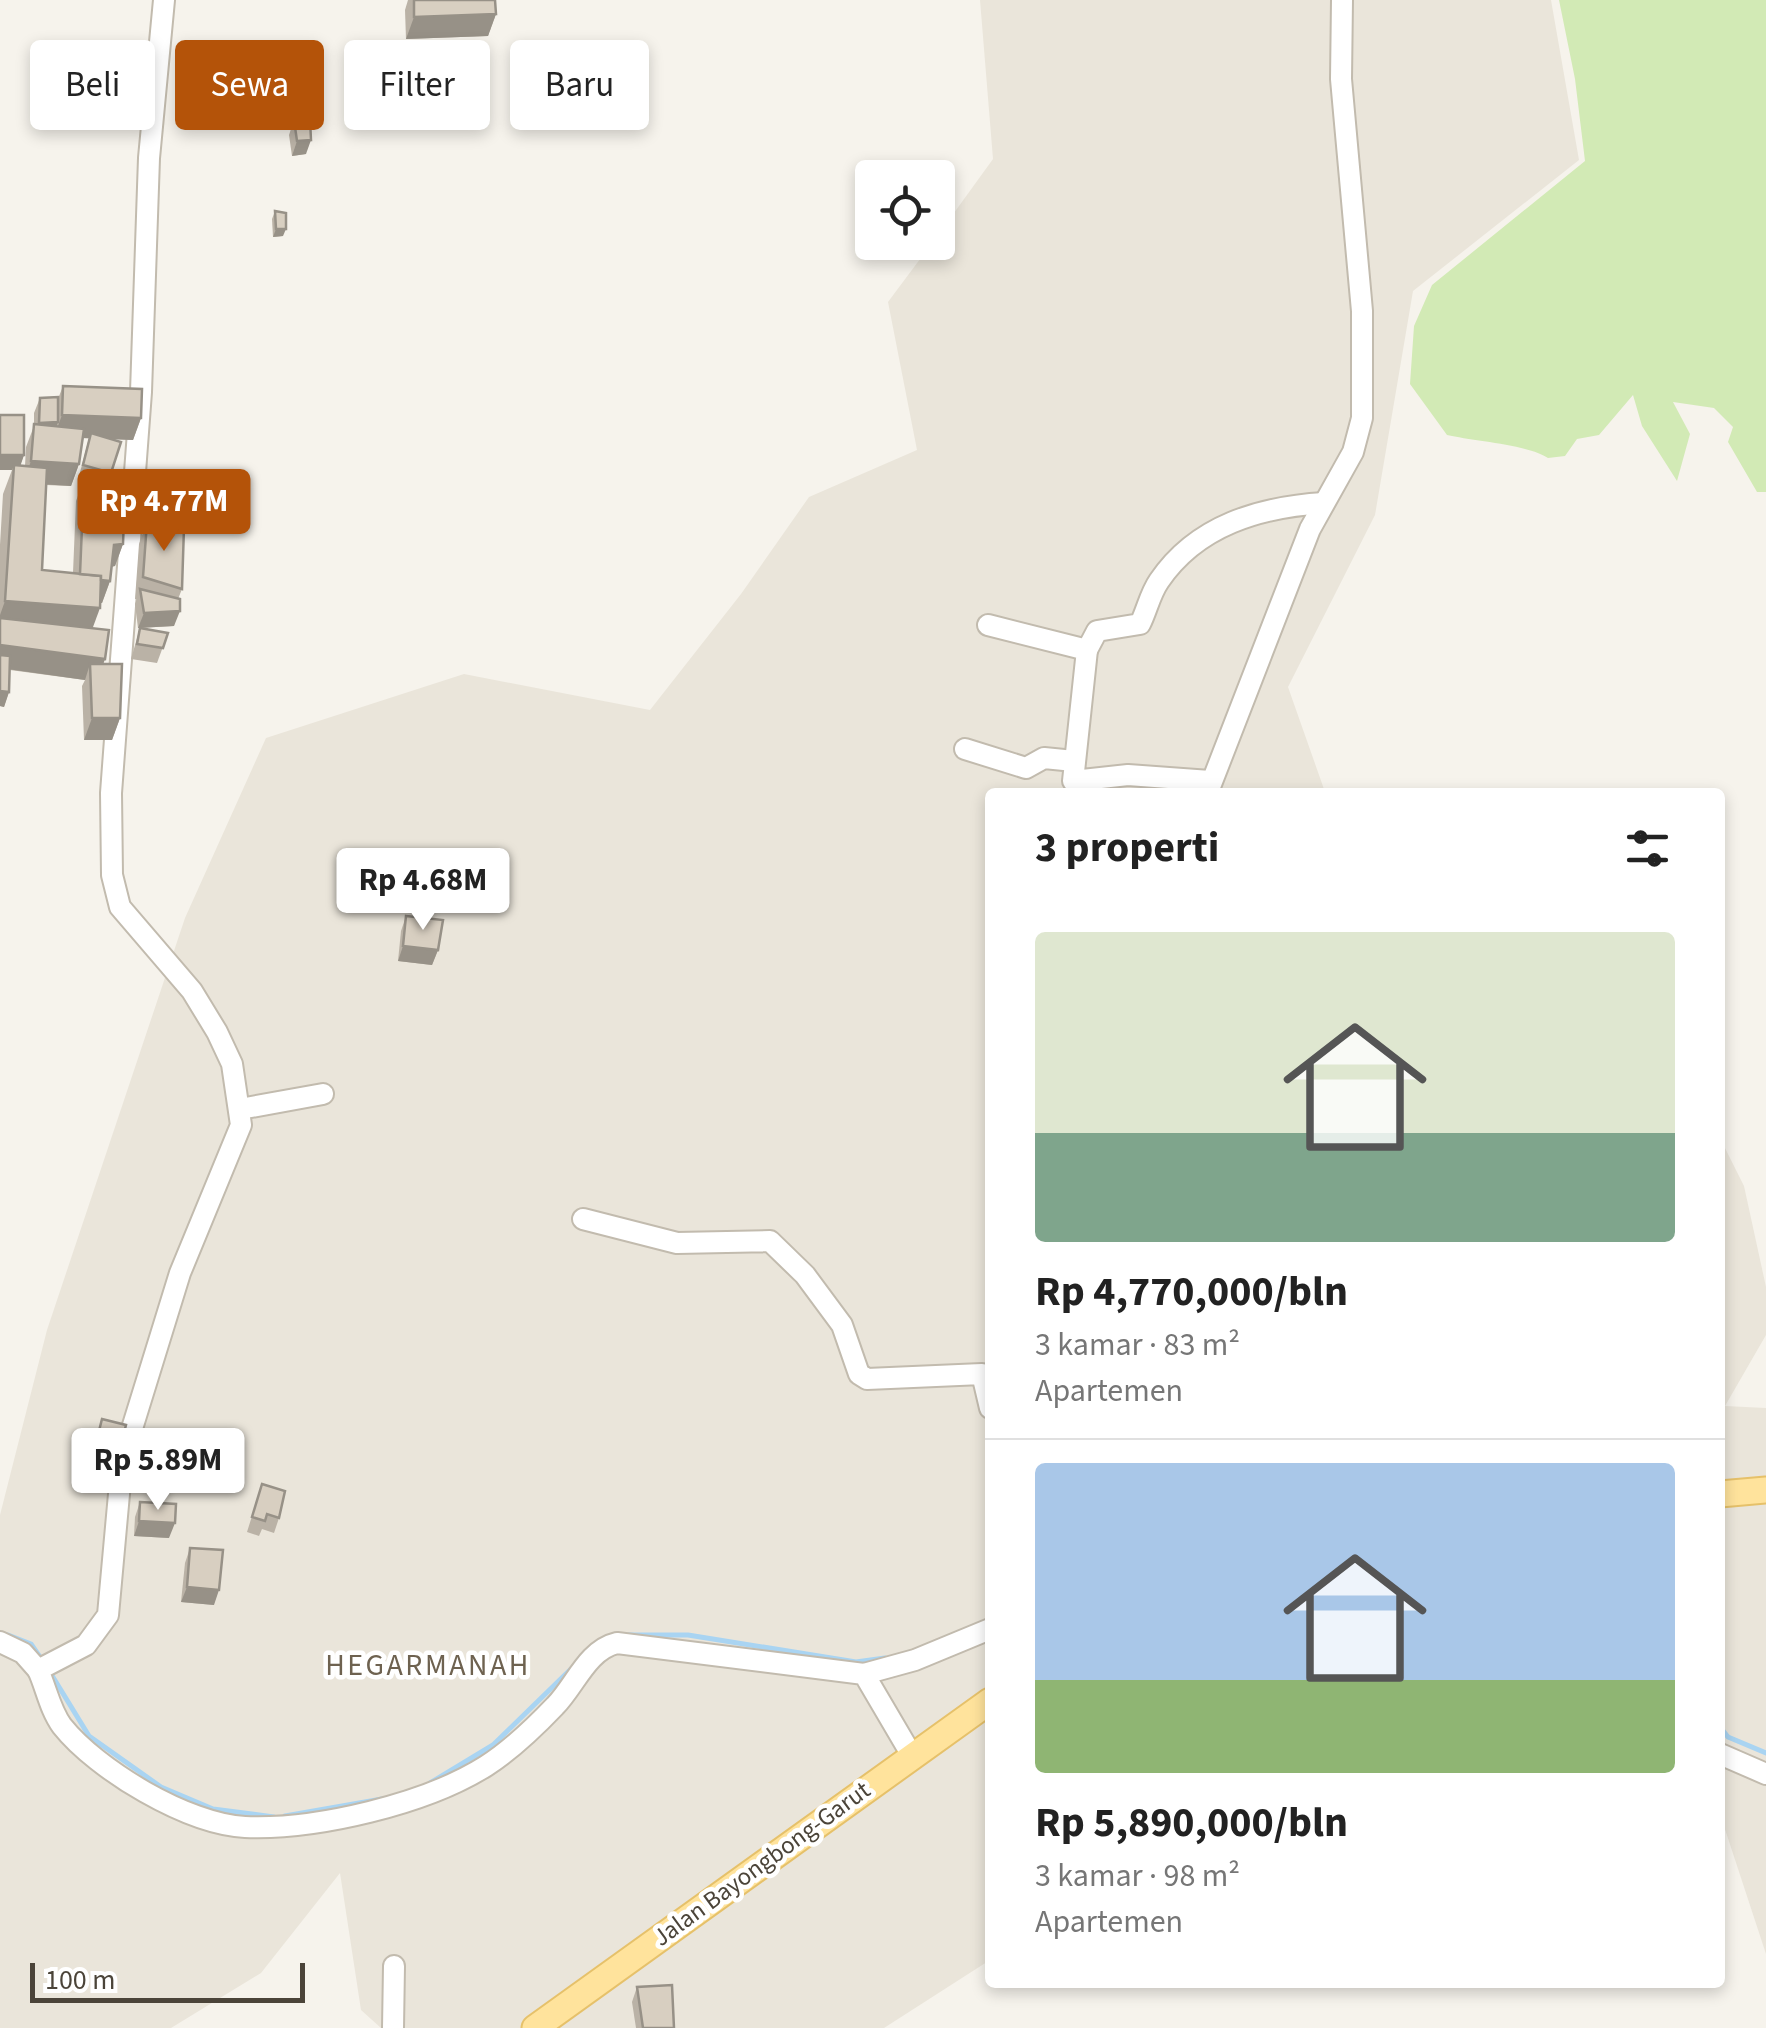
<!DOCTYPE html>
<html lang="id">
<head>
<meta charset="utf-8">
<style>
  :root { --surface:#fff; --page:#f2f2f2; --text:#222; --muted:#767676; --line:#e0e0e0; --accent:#b45309 }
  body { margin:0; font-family:"Source Sans 3",sans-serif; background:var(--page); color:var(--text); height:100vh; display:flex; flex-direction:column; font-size:38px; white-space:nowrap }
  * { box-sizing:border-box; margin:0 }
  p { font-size:32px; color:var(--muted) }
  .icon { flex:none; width:55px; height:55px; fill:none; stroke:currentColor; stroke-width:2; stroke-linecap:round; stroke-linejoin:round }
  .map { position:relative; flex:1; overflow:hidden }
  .panel { position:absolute; left:985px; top:788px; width:740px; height:1200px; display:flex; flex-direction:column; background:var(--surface); border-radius:10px; box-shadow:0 5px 15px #0003 }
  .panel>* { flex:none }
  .banner { position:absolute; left:30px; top:40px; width:805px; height:90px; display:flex; gap:20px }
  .controls { position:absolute; left:855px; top:160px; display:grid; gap:20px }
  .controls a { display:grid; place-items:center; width:100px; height:100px; border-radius:10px; background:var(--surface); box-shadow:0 5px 15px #0003; font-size:50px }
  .scale { position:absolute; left:30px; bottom:25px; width:275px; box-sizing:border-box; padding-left:10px; border:5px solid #4b4439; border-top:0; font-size:28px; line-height:35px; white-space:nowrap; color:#4b4439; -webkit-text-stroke:8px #fff; paint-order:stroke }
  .price { position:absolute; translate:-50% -85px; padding:0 22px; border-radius:10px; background:#fff; color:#222; font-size:32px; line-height:65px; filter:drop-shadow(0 2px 5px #0008) }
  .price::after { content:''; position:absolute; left:50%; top:60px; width:30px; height:22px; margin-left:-15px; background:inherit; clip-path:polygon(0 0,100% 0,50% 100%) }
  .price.active { background:var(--accent); color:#fff }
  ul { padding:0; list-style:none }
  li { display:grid; align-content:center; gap:20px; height:530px; padding:0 50px }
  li+li { border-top:2px solid var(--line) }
  li span { display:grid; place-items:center; height:310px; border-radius:10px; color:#555 }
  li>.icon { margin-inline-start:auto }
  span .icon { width:180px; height:180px; fill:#fffc; stroke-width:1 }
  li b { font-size:42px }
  h2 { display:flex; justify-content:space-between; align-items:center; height:120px; padding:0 50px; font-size:42px }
  .tag { padding:0 35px; border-radius:10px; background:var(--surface); box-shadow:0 5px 15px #0003; font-size:35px; line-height:90px }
  .tag.active { background:var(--accent); color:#fff }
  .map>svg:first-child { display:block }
  .residential { fill:#eae5da }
  .green { fill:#d2eab5 }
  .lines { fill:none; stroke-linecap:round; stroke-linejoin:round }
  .stream { stroke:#a9d4f2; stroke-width:5 }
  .minor-casing { stroke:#c2bbae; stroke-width:24 }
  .major-casing { stroke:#e6c16a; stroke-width:29 }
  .minor { stroke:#fff; stroke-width:20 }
  .major { stroke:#ffe39c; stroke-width:25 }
  .wall { fill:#bab2a6; fill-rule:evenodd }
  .shaded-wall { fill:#979187 }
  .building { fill:#d8cfc1; stroke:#979187; stroke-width:2.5 }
  .labels { text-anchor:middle; stroke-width:9; stroke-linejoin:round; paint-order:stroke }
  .street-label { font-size:25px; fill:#4b4439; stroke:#fff }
  .quarter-label { font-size:30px; letter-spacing:2.5px; fill:#6e6250; stroke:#fff }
</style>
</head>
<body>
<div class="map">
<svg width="1766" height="2028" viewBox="0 0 1766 2028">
  <rect width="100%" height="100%" fill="#f6f3ec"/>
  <!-- residential -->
  <g class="residential">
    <polygon points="980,0 1551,0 1579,160 1413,291 1375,515 1288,687 1325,792 990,792 990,1960 884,2028 381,2028 361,2010 340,1873 261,1973 171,2028 0,2028 0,1515 47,1330 185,918 266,738 464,674 650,710 741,594 809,497 917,450 888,302 932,243 938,242 938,235 993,159"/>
    <polygon points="1720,1138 1744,1186 1766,1287 1766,1335 1725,1406 1766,1408 1766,1954 1720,1814"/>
  </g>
  <!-- green -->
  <path class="green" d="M1559,0H1766V492H1757L1728,442L1733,427L1714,408L1673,402L1690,434L1677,481L1642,426L1633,395L1599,435L1577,439L1565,456L1548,458C1530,445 1473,441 1447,435L1410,384L1414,326L1432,285L1585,161L1575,79Z"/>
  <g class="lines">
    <!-- stream -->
    <g class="stream">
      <polyline points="8,1635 31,1644 42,1660"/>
      <polyline points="629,1635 688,1635 856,1662 885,1658"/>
      <polyline points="48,1669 89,1736 161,1787 213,1809 274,1817"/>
      <polyline points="1720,1727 1728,1737 1766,1753"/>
      <polyline points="430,1783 493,1745 572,1668"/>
      <polyline points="285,1816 382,1799"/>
    </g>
    <!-- minor casing -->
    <g class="minor-casing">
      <g id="minor">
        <path d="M164,0L149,158L141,392L111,793L112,875L120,907L192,991L217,1032L232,1064L241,1125L180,1273L122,1461L108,1615L86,1645L38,1670C46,1687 50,1710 62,1726C97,1770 187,1824 245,1827C316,1830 426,1804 486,1766C511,1750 534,1728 555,1706C575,1686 587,1650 617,1643L864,1674L911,1754"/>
        <polyline points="988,625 1087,650 1073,781 1128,775 1210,781"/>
        <path d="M1087,650L1097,631L1140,624C1147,610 1150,594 1159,581C1197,525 1260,507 1324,503"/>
        <polyline points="965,749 1026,768 1044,758 1074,761"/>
        <polyline points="1208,792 1310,529 1353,452 1362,418 1362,311 1341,79 1342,0"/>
        <polyline points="240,1109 323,1094"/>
        <polyline points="583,1219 677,1243 770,1241 805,1275 842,1325 859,1374 867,1379 982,1374 990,1408"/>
        <polyline points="0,1642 23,1653 38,1670"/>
        <polyline points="864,1674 915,1660 990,1629"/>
        <polyline points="1720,1754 1766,1774"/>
        <polyline points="393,2028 394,1966"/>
      </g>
    </g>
    <!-- major casing -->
    <g class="major-casing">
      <g id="major">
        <polyline points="1720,1494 1766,1490"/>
        <polyline points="535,2028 990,1701"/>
      </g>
    </g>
    <!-- minor -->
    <use href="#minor" class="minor"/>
    <!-- major -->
    <use href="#major" class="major"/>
  </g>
  <!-- wall -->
  <g class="wall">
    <polygon points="408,0 495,0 496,14 488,36 406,39 405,10"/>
    <polygon points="294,120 306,154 292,156 289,135"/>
    <polygon points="275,211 283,236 273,237 272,219"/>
    <path d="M63,386L141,418L133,440L113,439L121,442L109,480L115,519L123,544L115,566L112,567L110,581L102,603H100L92,628L105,659L103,664L120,718L112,740H84L82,686L85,680L10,670L9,692L4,707L0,706V545L3,494L12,470H0V415L24,455L20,465L25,466L26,447L34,426V413L40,398L58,399ZM82,438H89L78,480L83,482L76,501L73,573L42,570L46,485L71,486L79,464Z"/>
    <polygon points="147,522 182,589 178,599 174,626 138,628 135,604 137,599 135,599 139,544"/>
    <polygon points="140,628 168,633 157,663 131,659"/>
    <polygon points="406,916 438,950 432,965 398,961 401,931"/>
    <polygon points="102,1419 117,1461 112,1476 88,1470"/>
    <polygon points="214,1434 232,1467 227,1482 201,1475"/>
    <polygon points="262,1484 279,1518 274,1533 262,1529 259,1536 247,1532"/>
    <polygon points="140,1502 169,1538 134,1536 135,1517"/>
    <polygon points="190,1548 214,1605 181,1602 185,1563"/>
    <polygon points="637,1987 674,2028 636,2028 632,2002"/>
  </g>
  <!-- shaded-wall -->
  <g class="shaded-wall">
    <polygon points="496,14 488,36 406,39 414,17"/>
    <polygon points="311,140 306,154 292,156 297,141"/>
    <polygon points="276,229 286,229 283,236 273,237"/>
    <polygon points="62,415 141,418 133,440 54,437"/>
    <polygon points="58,422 53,437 33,437 39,423"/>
    <polygon points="0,455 24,455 19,470 14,465 12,470 0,470"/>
    <polygon points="31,461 79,464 71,486 23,483"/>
    <polygon points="123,544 115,566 106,567 114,545"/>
    <polygon points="80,578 110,581 102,603 72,601"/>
    <polygon points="5,601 100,608 89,638 0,631 0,615"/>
    <polygon points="180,611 174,626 138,628 144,613"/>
    <polygon points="0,645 105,659 97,681 90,664 85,680 0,668"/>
    <polygon points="0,691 9,692 4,707 0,706"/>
    <polygon points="92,718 120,718 112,740 84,740"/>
    <polygon points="403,946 438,950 432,965 398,961"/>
    <polygon points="139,1521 175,1523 169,1538 134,1536"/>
    <polygon points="187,1587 219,1590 214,1605 181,1602"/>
  </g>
  <!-- building -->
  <g class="building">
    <polygon points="414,0 495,0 496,14 414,17"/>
    <polygon points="310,119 311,140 297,141 294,120"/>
    <polygon points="275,211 286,213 286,229 276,229"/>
    <polygon points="63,386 142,389 141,418 62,415"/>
    <polygon points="58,397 58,422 39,423 40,398"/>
    <rect x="0" y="415" width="24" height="40"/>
    <polygon points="34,424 84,429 79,464 31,461"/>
    <polygon points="91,433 121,442 111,473 83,465"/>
    <polygon points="14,465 47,468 42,570 101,576 100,608 5,601"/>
    <polygon points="84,479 117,481 115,519 124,519 123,544 114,545 110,581 101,580 101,576 80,574"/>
    <polygon points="147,522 184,527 182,589 143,577"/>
    <polygon points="140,589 180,599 180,611 144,613"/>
    <polygon points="0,618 109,630 105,659 0,645"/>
    <polygon points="140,628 168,633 163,648 137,644"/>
    <polygon points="0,655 10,656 9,692 0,691"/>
    <polygon points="90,664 122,664 120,718 92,718"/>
    <polygon points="406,916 443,920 438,950 403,946"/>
    <polygon points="102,1419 126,1425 117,1461 93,1455"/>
    <polygon points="214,1434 240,1441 232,1467 206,1460"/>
    <polygon points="262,1484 285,1491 279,1518 267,1514 265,1521 252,1517"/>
    <polygon points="140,1502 176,1504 175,1523 139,1521"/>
    <polygon points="190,1548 223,1550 219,1590 187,1587"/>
    <polygon points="672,1985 674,2028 643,2028 637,1987"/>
  </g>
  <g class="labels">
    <!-- street labels -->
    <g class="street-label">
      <text transform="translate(761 1863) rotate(-36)" y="9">Jalan Bayongbong-Garut</text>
    </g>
    <!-- quarter labels -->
    <g class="quarter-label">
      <text x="428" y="1675">HEGARMANAH</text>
    </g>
  </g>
</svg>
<div class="controls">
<a><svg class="icon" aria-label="locate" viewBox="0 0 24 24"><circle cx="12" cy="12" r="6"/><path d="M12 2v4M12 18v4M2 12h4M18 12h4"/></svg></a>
</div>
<div class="scale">100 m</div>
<b class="price active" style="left:164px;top:554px">Rp 4.77M</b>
<b class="price" style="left:423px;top:933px">Rp 4.68M</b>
<b class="price" style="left:158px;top:1513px">Rp 5.89M</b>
<div class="banner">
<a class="tag">Beli</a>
<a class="tag active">Sewa</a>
<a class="tag">Filter</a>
<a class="tag">Baru</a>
</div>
<section class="panel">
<h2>3 properti<svg class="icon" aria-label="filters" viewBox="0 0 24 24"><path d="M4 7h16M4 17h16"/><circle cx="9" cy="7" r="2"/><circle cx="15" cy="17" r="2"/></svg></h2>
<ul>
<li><span style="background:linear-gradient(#dfe7d0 65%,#7fa58c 0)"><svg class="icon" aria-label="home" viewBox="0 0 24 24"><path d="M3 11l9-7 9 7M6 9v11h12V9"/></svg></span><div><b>Rp 4,770,000/bln</b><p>3 kamar · 83 m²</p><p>Apartemen</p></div></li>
<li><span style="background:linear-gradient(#a9c7e8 70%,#8fb573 0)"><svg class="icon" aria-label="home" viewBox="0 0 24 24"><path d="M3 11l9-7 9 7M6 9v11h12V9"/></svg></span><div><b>Rp 5,890,000/bln</b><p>3 kamar · 98 m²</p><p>Apartemen</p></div></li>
</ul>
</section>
</div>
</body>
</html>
